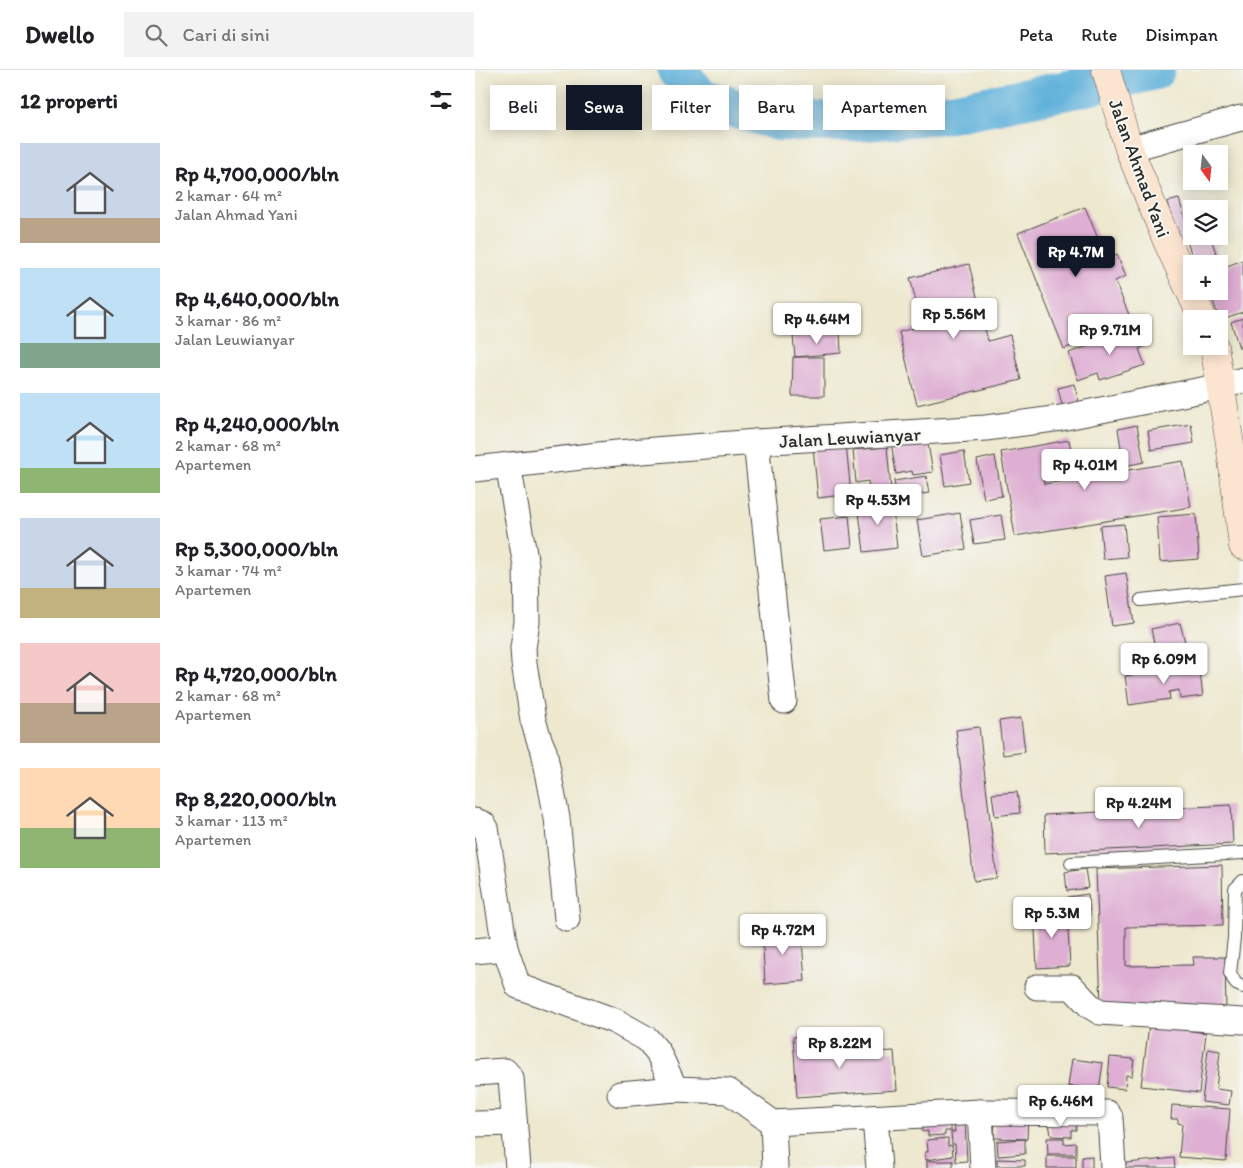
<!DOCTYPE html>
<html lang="id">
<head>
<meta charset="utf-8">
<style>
  :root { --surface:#fff; --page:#f2f2f2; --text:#202124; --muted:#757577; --line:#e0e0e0; --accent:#111827 }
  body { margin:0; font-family:Itim,sans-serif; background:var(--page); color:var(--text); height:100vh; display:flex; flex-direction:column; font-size:19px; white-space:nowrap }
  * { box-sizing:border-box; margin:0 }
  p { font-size:16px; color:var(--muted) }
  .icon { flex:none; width:28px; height:28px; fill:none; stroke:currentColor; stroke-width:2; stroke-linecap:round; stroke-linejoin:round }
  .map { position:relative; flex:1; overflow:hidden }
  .details { display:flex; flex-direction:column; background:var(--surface); width:475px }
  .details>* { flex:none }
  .hud { position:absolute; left:15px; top:15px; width:475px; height:45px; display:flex; gap:10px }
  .needle { width:32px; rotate:165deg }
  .buttons { position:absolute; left:708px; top:75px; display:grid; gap:10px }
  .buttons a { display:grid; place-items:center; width:45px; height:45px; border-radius:0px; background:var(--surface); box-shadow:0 2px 12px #0003; font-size:25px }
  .price { position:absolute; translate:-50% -42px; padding:0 11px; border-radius:5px; background:#fff; color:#222; font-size:16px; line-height:32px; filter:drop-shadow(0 1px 2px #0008) }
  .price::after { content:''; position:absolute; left:50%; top:30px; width:15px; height:11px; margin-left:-8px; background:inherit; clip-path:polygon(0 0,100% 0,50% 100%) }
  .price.selected { background:var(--accent); color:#fff }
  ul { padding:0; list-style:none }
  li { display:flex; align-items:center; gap:15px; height:125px; padding:0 20px }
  li span { display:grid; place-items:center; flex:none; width:140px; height:100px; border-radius:0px; color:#555 }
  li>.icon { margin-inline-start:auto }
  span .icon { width:60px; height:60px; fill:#fffc; stroke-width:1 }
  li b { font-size:21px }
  h2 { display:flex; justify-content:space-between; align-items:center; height:60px; padding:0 20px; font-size:21px }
  .pill { padding:0 18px; border-radius:0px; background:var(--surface); box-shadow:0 2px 12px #0003; font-size:18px; line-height:45px }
  .pill.selected { background:var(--accent); color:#fff }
  header { display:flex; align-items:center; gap:30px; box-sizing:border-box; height:70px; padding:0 25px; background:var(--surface); border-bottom:1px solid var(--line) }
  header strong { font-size:24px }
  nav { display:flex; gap:28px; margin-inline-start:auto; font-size:18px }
  .search { width:350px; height:45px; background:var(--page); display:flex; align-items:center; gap:12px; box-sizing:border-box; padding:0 18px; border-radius:0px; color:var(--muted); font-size:19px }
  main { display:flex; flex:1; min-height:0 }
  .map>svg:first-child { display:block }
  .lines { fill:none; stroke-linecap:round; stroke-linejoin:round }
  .river { stroke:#5fb1da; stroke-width:40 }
  .building { fill:#deaed3 }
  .lane-casing { stroke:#484743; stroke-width:14 }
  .street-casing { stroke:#484743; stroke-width:27 }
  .secondary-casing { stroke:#484743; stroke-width:29 }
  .lane { stroke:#fff; stroke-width:12 }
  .street { stroke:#fff; stroke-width:25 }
  .secondary { stroke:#fce5d0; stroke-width:28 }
  .labels { text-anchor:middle; stroke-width:4; stroke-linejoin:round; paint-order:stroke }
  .street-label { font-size:19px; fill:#2b2b2b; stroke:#f6f6f2 }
</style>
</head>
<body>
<header>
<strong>Dwello</strong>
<div class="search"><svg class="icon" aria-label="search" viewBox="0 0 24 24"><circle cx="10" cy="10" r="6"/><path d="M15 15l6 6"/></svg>Cari di sini</div>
<nav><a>Peta</a><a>Rute</a><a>Disimpan</a></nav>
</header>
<main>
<section class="details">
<h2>12 properti<svg class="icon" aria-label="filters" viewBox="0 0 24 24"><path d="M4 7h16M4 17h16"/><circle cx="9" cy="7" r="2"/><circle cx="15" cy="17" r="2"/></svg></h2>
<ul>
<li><span style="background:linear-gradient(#c9d6e8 75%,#b9a48a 0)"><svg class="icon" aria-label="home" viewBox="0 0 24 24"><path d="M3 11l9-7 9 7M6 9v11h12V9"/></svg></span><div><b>Rp 4,700,000/bln</b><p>2 kamar · 64 m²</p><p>Jalan Ahmad Yani</p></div></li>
<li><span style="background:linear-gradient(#bfe0f5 75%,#7fa58c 0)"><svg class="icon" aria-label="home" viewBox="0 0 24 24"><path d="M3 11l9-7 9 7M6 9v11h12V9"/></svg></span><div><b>Rp 4,640,000/bln</b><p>3 kamar · 86 m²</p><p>Jalan Leuwianyar</p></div></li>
<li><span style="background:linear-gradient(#bfe0f5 75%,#8fb573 0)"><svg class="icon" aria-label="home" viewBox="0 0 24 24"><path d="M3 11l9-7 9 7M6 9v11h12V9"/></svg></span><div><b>Rp 4,240,000/bln</b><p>2 kamar · 68 m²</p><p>Apartemen</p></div></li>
<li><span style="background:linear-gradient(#c9d6e8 70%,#c2b280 0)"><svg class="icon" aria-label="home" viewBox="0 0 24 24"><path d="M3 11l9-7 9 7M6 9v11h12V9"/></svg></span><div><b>Rp 5,300,000/bln</b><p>3 kamar · 74 m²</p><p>Apartemen</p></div></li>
<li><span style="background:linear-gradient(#f6c9c9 60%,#b9a48a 0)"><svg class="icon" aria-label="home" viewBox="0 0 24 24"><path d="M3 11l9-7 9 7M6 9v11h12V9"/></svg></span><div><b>Rp 4,720,000/bln</b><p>2 kamar · 68 m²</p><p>Apartemen</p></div></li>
<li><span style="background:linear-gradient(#ffd9b3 60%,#8fb573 0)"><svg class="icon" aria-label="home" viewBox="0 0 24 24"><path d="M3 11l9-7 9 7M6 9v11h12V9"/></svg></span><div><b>Rp 8,220,000/bln</b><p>3 kamar · 113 m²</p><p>Apartemen</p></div></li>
</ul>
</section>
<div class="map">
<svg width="768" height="1098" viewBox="0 0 768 1098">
  <rect width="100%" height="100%" fill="#f6f6f2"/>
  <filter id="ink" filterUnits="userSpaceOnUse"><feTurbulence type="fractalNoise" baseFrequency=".02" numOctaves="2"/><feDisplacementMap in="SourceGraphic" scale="10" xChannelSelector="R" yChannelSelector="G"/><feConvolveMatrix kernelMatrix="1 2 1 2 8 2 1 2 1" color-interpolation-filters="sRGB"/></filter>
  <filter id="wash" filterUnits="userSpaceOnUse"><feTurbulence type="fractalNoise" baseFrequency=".0096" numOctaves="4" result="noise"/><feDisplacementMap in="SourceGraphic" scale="20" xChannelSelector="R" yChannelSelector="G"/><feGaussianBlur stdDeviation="1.12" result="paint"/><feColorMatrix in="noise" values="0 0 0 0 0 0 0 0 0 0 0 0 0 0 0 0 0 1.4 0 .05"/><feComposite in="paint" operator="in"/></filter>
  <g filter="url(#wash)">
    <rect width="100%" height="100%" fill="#ede8ce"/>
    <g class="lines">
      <!-- river -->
      <polyline class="river" points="202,0 225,28 304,51 379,52 476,43 603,18 680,0"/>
    </g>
    <g id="blocks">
      <!-- building -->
      <g class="building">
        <polygon points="704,129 715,165 703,169 692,132"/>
        <polygon points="610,137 631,188 642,184 651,206 640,211 657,252 589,279 543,163"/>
        <polygon points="719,166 735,166 745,194 720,194 711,169"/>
        <polygon points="768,190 768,242 744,250 735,221 744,221 744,199"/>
        <polygon points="494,194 513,271 535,265 546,310 442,335 424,262 447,256 435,208"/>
        <polygon points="768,248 768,276 764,278 756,252"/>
        <polygon points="664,258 670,276 664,279 670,295 625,310 623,303 603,310 594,283"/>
        <polygon points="365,263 366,283 320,287 318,266"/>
        <polygon points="318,287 349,287 349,326 317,326"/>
        <polygon points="599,314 605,335 588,339 583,318"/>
        <polygon points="716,354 719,373 676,380 673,361"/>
        <polygon points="662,355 669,392 649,396 643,359"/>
        <polygon points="452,369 458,402 438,405 437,401 421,404 416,372"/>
        <polygon points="594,370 599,396 567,401 569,414 708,391 716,437 540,466 526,382"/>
        <polygon points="371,374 376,424 343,428 338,377"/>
        <polygon points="412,377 416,420 409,421 410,428 395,430 393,411 381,413 378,380"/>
        <polygon points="489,381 494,412 470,416 465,385"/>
        <polygon points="520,386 527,426 509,429 502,390"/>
        <polygon points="451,406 454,423 422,428 419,411"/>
        <polygon points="417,431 422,478 389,482 383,434"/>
        <polygon points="485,443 491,479 448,486 442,450"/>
        <polygon points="721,444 724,489 685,492 682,447"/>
        <polygon points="526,445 530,470 499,474 495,450"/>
        <polygon points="374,446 377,477 349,480 345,449"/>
        <polygon points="649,454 652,487 628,489 625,456"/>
        <polygon points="651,503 659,553 637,556 630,506"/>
        <polygon points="705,553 711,576 681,582 676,559"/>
        <polygon points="724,595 728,626 705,629 704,620 694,622 695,629 654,635 650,606"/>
        <polygon points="546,648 550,682 528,685 524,651"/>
        <polygon points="504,657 522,808 499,811 481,660"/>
        <polygon points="542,722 545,743 520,746 517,724"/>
        <polygon points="756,735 758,774 570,783 569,745"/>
        <polygon points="747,795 748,855 651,857 651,896 719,895 718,887 750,887 751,943 626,936 621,799"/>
        <polygon points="610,799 613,818 592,821 590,802"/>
        <polygon points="613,824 615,845 595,848 593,827"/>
        <polygon points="592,840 595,896 562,898 559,842"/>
        <polygon points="326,857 330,911 290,914 287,860"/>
        <polygon points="674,955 731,963 724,1023 666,1016"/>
        <polygon points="359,965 360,984 419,981 422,1020 322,1027 318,967"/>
        <polygon points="733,979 745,981 741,1019 756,1021 754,1035 727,1032"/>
        <polygon points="635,987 659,989 657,1006 651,1005 650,1019 632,1017"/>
        <polygon points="597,989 628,993 624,1020 593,1016"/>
        <polygon points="697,1035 755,1039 751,1091 704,1087 707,1054 703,1053 703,1049 696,1049"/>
        <polygon points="573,1045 601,1051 601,1060 596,1060 596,1067 576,1066"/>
        <polygon points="476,1047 476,1061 470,1061 470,1065 453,1066 453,1061 447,1062 447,1048"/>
        <polygon points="520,1047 553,1048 552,1069 519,1068"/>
        <polygon points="479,1050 490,1050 492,1091 481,1092 480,1074 477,1074 476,1062 480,1062"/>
        <polygon points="473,1068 473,1076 477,1075 478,1086 451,1090 450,1082 453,1082 452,1070"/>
        <polygon points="572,1068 589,1068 589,1074 601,1073 601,1084 573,1084"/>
        <polygon points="550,1069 550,1084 523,1086 522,1071"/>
        <rect x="572" y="1086" width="29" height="12"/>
        <polygon points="617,1086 617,1098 607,1098 607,1087"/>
        <polygon points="699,1088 700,1098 644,1098 643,1094"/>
        <polygon points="522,1089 550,1090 550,1096 522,1096"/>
        <rect x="452" y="1091" width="26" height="7"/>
      </g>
    </g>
  </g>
  <g filter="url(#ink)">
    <use href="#blocks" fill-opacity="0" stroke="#484743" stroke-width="1"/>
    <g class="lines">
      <!-- lane casing -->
      <g class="lane-casing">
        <g id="lane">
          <polyline points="666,530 768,519"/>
          <polyline points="596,793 768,783"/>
          <polyline points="768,811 760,819 759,868 755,903 761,914 768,917"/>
        </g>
      </g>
      <!-- street casing -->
      <g class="street-casing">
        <g id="street">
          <polyline points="654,79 766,48"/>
          <polyline points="281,372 309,631"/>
          <polyline points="33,395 51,495 52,552 48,578 49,593 58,650 65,672 69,681 82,748 92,849"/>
          <polyline points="0,399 142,383 281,372 511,358 586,348 747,316 768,310"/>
          <polyline points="0,751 8,754 11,758 30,878 43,916 140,951 172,969 183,982 200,1019"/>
          <polyline points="0,881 30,878"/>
          <polyline points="562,917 597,917 615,936 625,942 768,951"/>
          <polyline points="0,1003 30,1001 36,1008 43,1098"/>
          <polyline points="145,1024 200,1019 253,1021 298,1053"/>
          <polyline points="505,1042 508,1098"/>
          <polyline points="400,1048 404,1098"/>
          <polyline points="0,1054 39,1053"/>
          <polyline points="300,1098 298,1053 505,1042 632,1043 635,1047 638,1098"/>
        </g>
      </g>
      <!-- secondary casing -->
      <g class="secondary-casing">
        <g id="secondary">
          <polyline points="631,0 654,79 692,171 728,249"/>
          <polyline points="739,276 755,374 768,476"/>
        </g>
      </g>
      <!-- lane -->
      <use href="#lane" class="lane"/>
      <!-- street -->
      <use href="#street" class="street"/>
      <!-- secondary -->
      <use href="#secondary" class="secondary"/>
    </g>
  </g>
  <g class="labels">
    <!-- street labels -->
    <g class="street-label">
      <text transform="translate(665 98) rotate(70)" y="7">Jalan Ahmad Yani</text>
      <text transform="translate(375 367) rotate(-3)" y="7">Jalan Leuwianyar</text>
    </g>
  </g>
</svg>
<div class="buttons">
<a><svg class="needle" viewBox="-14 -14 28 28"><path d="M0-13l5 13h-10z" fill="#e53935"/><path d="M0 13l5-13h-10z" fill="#757577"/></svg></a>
<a><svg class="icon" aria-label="layers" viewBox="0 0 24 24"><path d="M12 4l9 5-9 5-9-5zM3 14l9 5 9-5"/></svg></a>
<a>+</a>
<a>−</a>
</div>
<b class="price selected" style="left:601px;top:208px">Rp 4.7M</b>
<b class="price" style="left:479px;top:270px">Rp 5.56M</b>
<b class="price" style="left:342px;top:275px">Rp 4.64M</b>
<b class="price" style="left:635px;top:286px">Rp 9.71M</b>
<b class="price" style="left:610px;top:421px">Rp 4.01M</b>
<b class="price" style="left:403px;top:456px">Rp 4.53M</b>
<b class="price" style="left:689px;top:615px">Rp 6.09M</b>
<b class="price" style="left:664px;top:759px">Rp 4.24M</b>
<b class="price" style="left:577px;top:869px">Rp 5.3M</b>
<b class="price" style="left:308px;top:886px">Rp 4.72M</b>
<b class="price" style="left:365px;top:999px">Rp 8.22M</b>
<b class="price" style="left:586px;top:1057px">Rp 6.46M</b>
<div class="hud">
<a class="pill">Beli</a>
<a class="pill selected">Sewa</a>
<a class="pill">Filter</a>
<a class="pill">Baru</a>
<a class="pill">Apartemen</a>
</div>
</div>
</main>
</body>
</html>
